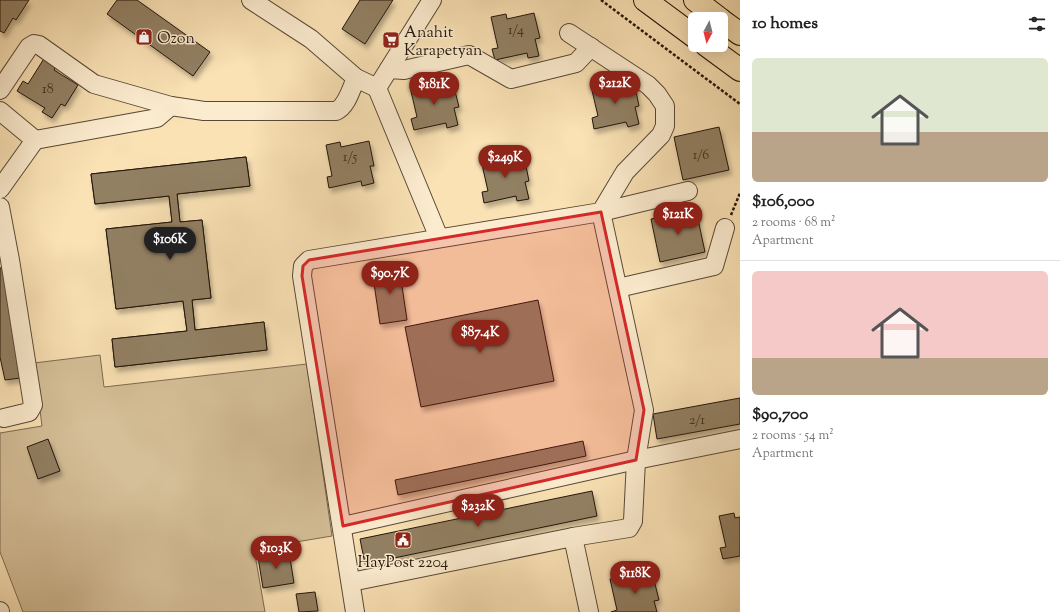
<!DOCTYPE html>
<html lang="en">
<head>
<meta charset="utf-8">
<style>
  :root { --surface:#fff; --page:#f2f2f2; --text:#222; --muted:#767676; --line:#e0e0e0; --accent:#8f2418 }
  body { margin:0; font-family:"Sorts Mill Goudy",serif; background:var(--page); color:var(--text); height:100vh; display:flex; flex-direction:column; font-size:15px; white-space:nowrap }
  * { box-sizing:border-box; margin:0 }
  p { font-size:13px; color:var(--muted) }
  .icon { flex:none; width:22px; height:22px; fill:none; stroke:currentColor; stroke-width:2; stroke-linecap:round; stroke-linejoin:round }
  .map { position:relative; flex:1; overflow:hidden }
  .panel { display:flex; flex-direction:column; background:var(--surface); width:320px }
  .panel>* { flex:none }
  .needle { width:26px; rotate:187deg }
  .controls { position:absolute; left:688px; top:12px; display:grid; gap:8px }
  .controls a { display:grid; place-items:center; width:40px; height:40px; border-radius:6px; background:var(--surface); box-shadow:0 4px 16px #0002; font-size:20px }
  .price { position:absolute; translate:-50% -34px; padding:0 9px; border-radius:14px; background:var(--accent); color:#fff; font-size:13px; line-height:26px; filter:drop-shadow(0 1px 2px #0008) }
  .price::after { content:''; position:absolute; left:50%; top:24px; width:12px; height:9px; margin-left:-6px; background:inherit; clip-path:polygon(0 0,100% 0,50% 100%) }
  .price.current { background:#222; color:#fff }
  ul { padding:0; list-style:none }
  li { display:grid; align-content:center; gap:8px; height:212px; padding:0 12px }
  li+li { border-top:1px solid var(--line) }
  li span { display:grid; place-items:center; height:124px; border-radius:6px; color:#555 }
  li>.icon { margin-inline-start:auto }
  span .icon { width:72px; height:72px; fill:#fffc; stroke-width:1 }
  li b { font-size:17px }
  h2 { display:flex; justify-content:space-between; align-items:center; height:48px; padding:0 12px; font-size:17px }
  main { display:flex; flex:1; min-height:0 }
  .map>svg:first-child { display:block }
  .green { fill:#d5bf98; stroke:#7c6a52 }
  .building { fill:#928063; stroke:#22150b; fill-rule:evenodd; filter:url(#shadow) }
  .lines { fill:none; stroke-linecap:round; stroke-linejoin:round }
  .minor-casing { stroke:#584836; stroke-width:20 }
  .major-casing { stroke:#22150b; stroke-width:24 }
  .path { stroke:#22150b; stroke-width:2.5; stroke-dasharray:3 2; stroke-linecap:butt }
  .minor { stroke:#fceccf; stroke-width:18 }
  .major { stroke:#fae2b5; stroke-width:22 }
  .marked { fill:#d62828; fill-opacity:0.2; stroke:#d62828; stroke-width:3; stroke-linejoin:round }
  .labels { text-anchor:middle; stroke-width:3; stroke-linejoin:round; paint-order:stroke }
  .number-label { font-size:14px; fill:#3e3021 }
  .poi-label { font-size:16px; fill:#22150b; stroke:#fceccf; text-anchor:start }
</style>
</head>
<body>
<main>
<div class="map">
<svg width="740" height="612" viewBox="0 0 740 612">
  <defs>
    <filter id="shadow"><feDropShadow dx="2.5" dy="4.5" stdDeviation="2" flood-color="#0004"/></filter>
  </defs>
  <rect width="100%" height="100%" fill="#fae2b5"/>
  <filter id="stains"><feTurbulence type="fractalNoise" baseFrequency=".005" numOctaves="4"/><feColorMatrix values="0 0 0 0 .2 0 0 0 0 .09 0 0 0 0 .02 0 0 0 .5 -.17"/></filter>
  <radialGradient id="worn" r=".72"><stop offset=".6" stop-color="#630" stop-opacity="0"/><stop offset="1" stop-color="#630" stop-opacity=".3"/></radialGradient>
  <!-- green -->
  <polygon class="green" points="100,355 104,387 307,364 332,536 254,549 265,612 23,612 0,552 0,433 42,426 34,363"/>
  <!-- building -->
  <g class="building">
    <polygon points="0,0 29,0 16,20 13,18 4,33 0,31"/>
    <polygon points="117,0 137,0 210,52 193,76 107,14"/>
    <polygon points="360,0 393,0 365,44 342,29"/>
    <polygon points="534,13 540,38 535,39 539,56 528,58 527,53 495,60 492,49 498,48 491,17 506,14 507,19"/>
    <polygon points="45,57 57,65 54,70 78,85 65,106 61,104 52,118 42,112 45,108 17,91 23,81 28,84"/>
    <polygon points="605,82 606,88 634,82 639,106 635,107 639,124 628,127 626,122 594,129 592,118 598,116 591,86"/>
    <polygon points="425,83 426,89 453,83 459,107 454,108 458,125 447,128 446,123 414,130 411,119 417,117 410,87"/>
    <polygon points="719,127 729,170 683,180 674,137"/>
    <polygon points="369,141 374,166 370,166 374,183 362,186 361,181 329,188 327,177 332,176 326,145 340,142 341,147"/>
    <polygon points="524,156 529,181 525,182 529,199 517,201 516,196 484,203 482,192 488,191 481,160 495,157 496,163"/>
    <path d="M246,157L250,186L177,194L180,222L202,220L211,298L192,300L195,330L264,322L267,350L115,367L112,339L187,331L183,301L116,309L106,229L172,222L169,196L95,204L91,174ZM176,252L179,273L143,277L141,256Z"/>
    <polygon points="246,157 250,186 177,194 180,222 202,220 211,298 192,300 195,330 264,322 267,350 115,367 112,339 187,331 183,301 116,309 106,229 172,222 169,196 95,204 91,174"/>
    <polygon points="696,210 705,252 660,262 651,219"/>
    <polygon points="10,266 28,377 5,380 0,357 0,268"/>
    <polygon points="399,266 407,320 380,324 372,270"/>
    <polygon points="538,300 554,381 421,407 405,327"/>
    <polygon points="740,398 740,424 657,439 653,414"/>
    <polygon points="48,439 60,471 38,479 27,447"/>
    <polygon points="583,441 586,456 398,495 395,480"/>
    <polygon points="592,491 597,516 365,564 360,539"/>
    <polygon points="734,513 735,518 740,517 740,556 723,559 720,548 726,547 719,516"/>
    <polygon points="289,552 294,583 263,588 258,557"/>
    <polygon points="625,576 626,582 653,576 659,600 654,601 657,612 611,612 617,610 610,579"/>
    <polygon points="315,592 318,611 299,612 296,594"/>
  </g>
  <g class="lines">
    <!-- minor casing -->
    <g class="minor-casing">
      <g id="minor">
        <polyline points="251,0 311,39 356,78"/>
        <polyline points="389,69 404,70 469,55 511,79 576,63 591,47"/>
        <polyline points="377,88 439,238"/>
        <path d="M0,90L29,47L34,44L39,45L94,84L171,106L204,111H336C347,106 351,89 356,78L377,88L432,0"/>
        <polyline points="0,111 35,140 0,189"/>
        <polyline points="35,140 157,118 171,106"/>
        <polyline points="0,207 10,260 33,405 29,412 4,418"/>
        <polyline points="618,288 714,266 725,228"/>
        <polyline points="343,526 636,460 740,439"/>
        <polyline points="573,537 589,612"/>
        <polyline points="351,582 573,537 629,528 633,521 636,460 644,410 601,212 688,191"/>
        <polyline points="0,611 0,612"/>
        <polyline points="355,612 302,276 303,266 309,260 601,212 625,172 661,135 665,126 665,106 657,94 648,85 569,33"/>
      </g>
    </g>
    <!-- major casing -->
    <g class="major-casing">
      <g id="major">
        <polyline points="645,0 695,37"/>
        <polyline points="695,0 720,19"/>
        <polyline points="721,20 740,34"/>
        <polyline points="706,45 740,70"/>
      </g>
    </g>
    <!-- path -->
    <g class="path">
      <polyline points="601,0 740,104"/>
      <polyline points="731,215 740,193"/>
    </g>
    <!-- minor -->
    <use href="#minor" class="minor"/>
    <!-- major -->
    <use href="#major" class="major"/>
  </g>
  <!-- marked area -->
  <path class="marked" d="M601,212L644,410L636,460L343,526L302,276L303,266L309,260Z"/>
  <!-- icons -->
  <defs>
    <g id="shop-square" transform="scale(0.9)"><rect x="-9" y="-9" width="18" height="18" rx="4" fill="#8f2418" stroke="#fceccf"/><path d="M-5-2.5h2.3a2.7 3.5 0 0 1 5.4 0H5L5.5 6h-11ZM-1.5-2.5h3a1.5 2.3 0 0 0-3 0Z" fill="#fff"/></g>
    <g id="supermarket-square" transform="scale(0.9)"><rect x="-9" y="-9" width="18" height="18" rx="4" fill="#8f2418" stroke="#fceccf"/><path d="M-6-5.5h2.5l.6 2H6L4.5 2H-2.5L-4.4-4H-6ZM-1.5 3.2a1.3 1.3 0 1 0 .1 0ZM3 3.2a1.3 1.3 0 1 0 .1 0Z" fill="#fff"/></g>
    <g id="civic-square" transform="scale(0.9)"><rect x="-9" y="-9" width="18" height="18" rx="4" fill="#8f2418" stroke="#fceccf"/><path d="M-.6-6.5H3V-4.5H.6V-3L4-1V1h2V6H-6V1h2V-1L-.6-3ZM-1.2 2.5V6h2.4V2.5Z" fill="#fff"/></g>
  </defs>
  <g fill-rule="evenodd">
    <use href="#shop-square" x="144" y="37"/>
    <use href="#supermarket-square" x="391" y="40"/>
    <use href="#civic-square" x="403" y="540"/>
  </g>
  <g class="labels">
    <!-- number labels -->
    <g class="number-label">
      <text x="516" y="34">1/4</text>
      <text x="48" y="93">18</text>
      <text x="701" y="159">1/6</text>
      <text x="350" y="161">1/5</text>
      <text x="697" y="424">2/1</text>
    </g>
    <!-- poi labels -->
    <g class="poi-label">
      <text x="404" y="37">Anahit<tspan x="404" dy="18">Karapetyan</tspan></text>
      <text x="157" y="43">Ozon</text>
      <text x="403" y="567" text-anchor="middle">HayPost 2204</text>
    </g>
  </g>
  <rect width="100%" height="100%" filter="url(#stains)"/>
  <rect width="100%" height="100%" fill="url(#worn)"/>
</svg>
<div class="controls">
<a><svg class="needle" viewBox="-14 -14 28 28"><path d="M0-13l5 13h-10z" fill="#e53935"/><path d="M0 13l5-13h-10z" fill="#767676"/></svg></a>
</div>
<b class="price" style="left:615px;top:105px">$212K</b>
<b class="price" style="left:434px;top:106px">$181K</b>
<b class="price" style="left:505px;top:179px">$249K</b>
<b class="price" style="left:678px;top:236px">$121K</b>
<b class="price current" style="left:170px;top:261px">$106K</b>
<b class="price" style="left:390px;top:295px">$90.7K</b>
<b class="price" style="left:480px;top:354px">$87.4K</b>
<b class="price" style="left:478px;top:528px">$232K</b>
<b class="price" style="left:276px;top:570px">$103K</b>
<b class="price" style="left:635px;top:595px">$118K</b>
</div>
<section class="panel">
<h2>10 homes<svg class="icon" aria-label="filters" viewBox="0 0 24 24"><path d="M4 7h16M4 17h16"/><circle cx="9" cy="7" r="2"/><circle cx="15" cy="17" r="2"/></svg></h2>
<ul>
<li><span style="background:linear-gradient(#dfe7d0 60%,#b9a48a 0)"><svg class="icon" aria-label="home" viewBox="0 0 24 24"><path d="M3 11l9-7 9 7M6 9v11h12V9"/></svg></span><div><b>$106,000</b><p>2 rooms · 68 m²</p><p>Apartment</p></div></li>
<li><span style="background:linear-gradient(#f6c9c9 70%,#b9a48a 0)"><svg class="icon" aria-label="home" viewBox="0 0 24 24"><path d="M3 11l9-7 9 7M6 9v11h12V9"/></svg></span><div><b>$90,700</b><p>2 rooms · 54 m²</p><p>Apartment</p></div></li>
</ul>
</section>
</main>
</body>
</html>
